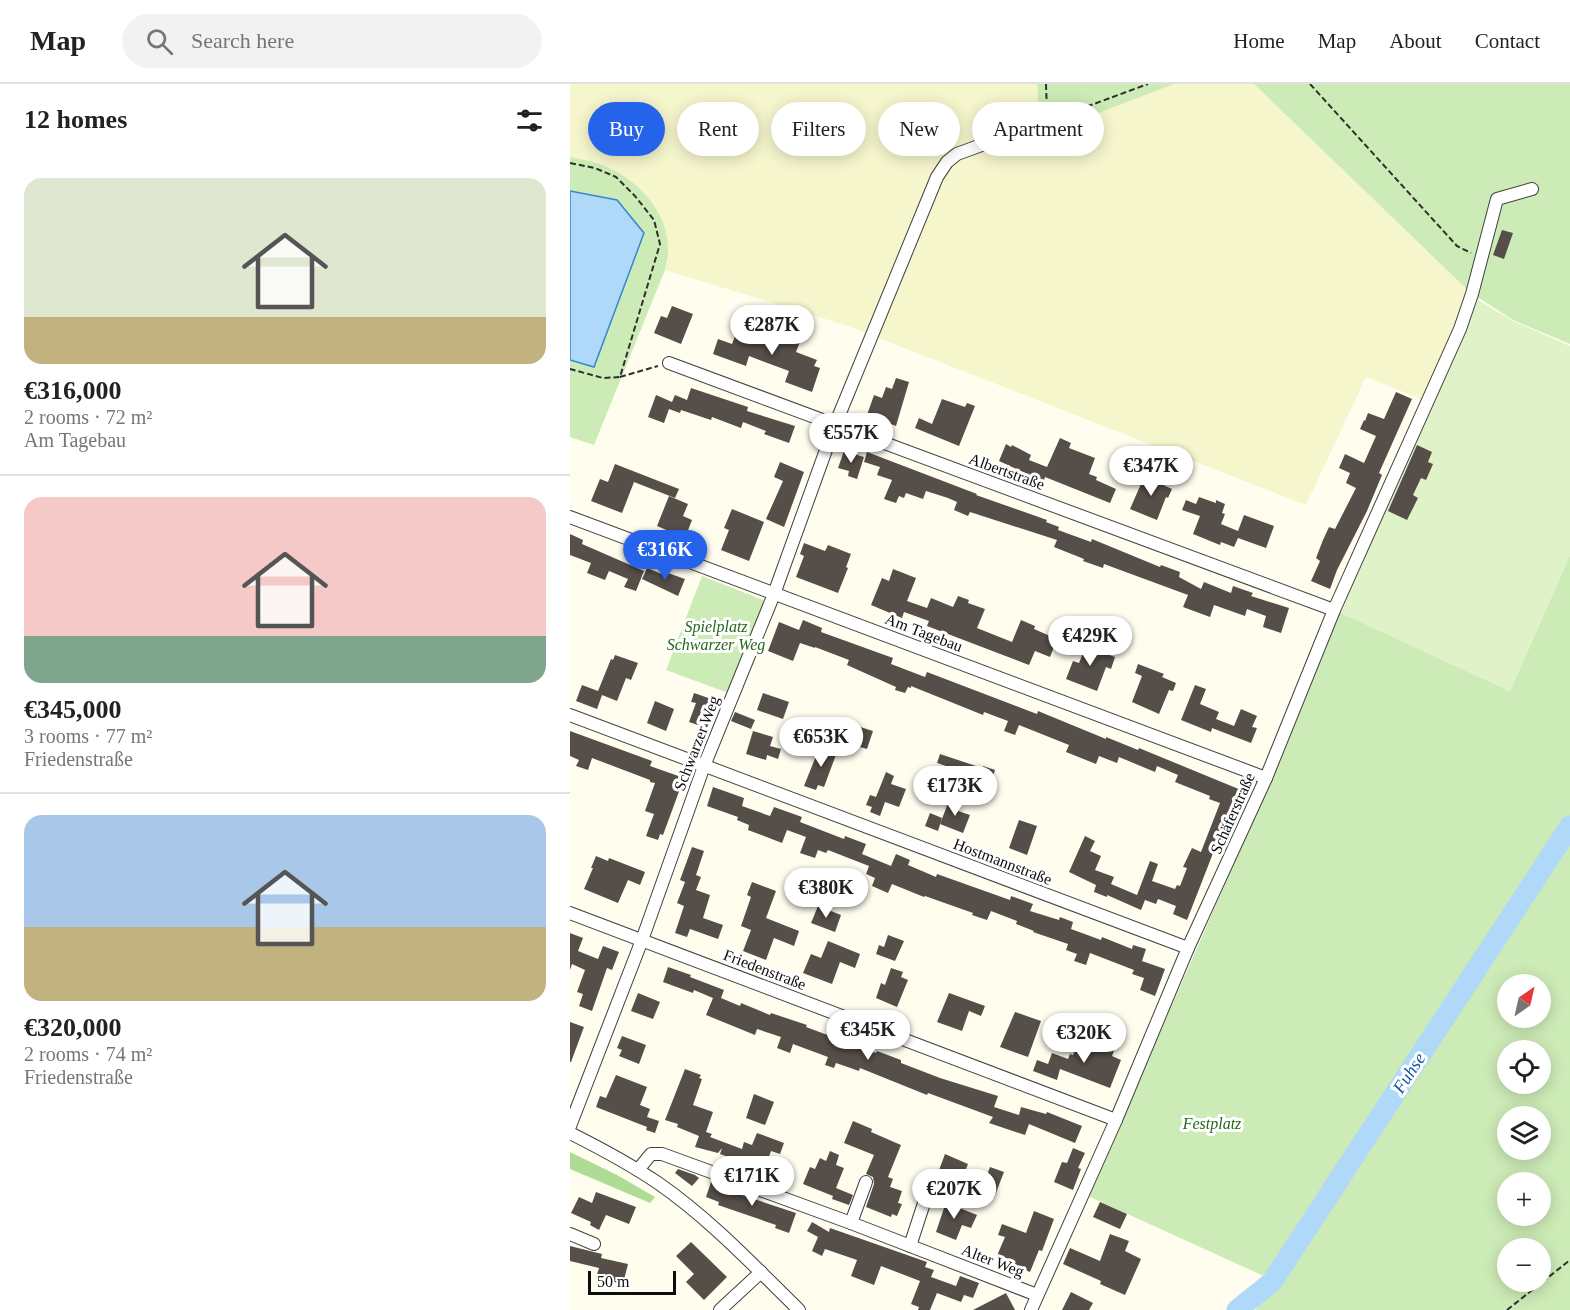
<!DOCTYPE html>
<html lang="en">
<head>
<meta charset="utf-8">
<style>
  :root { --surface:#fff; --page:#f2f2f2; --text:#222; --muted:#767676; --line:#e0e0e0; --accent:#2563eb }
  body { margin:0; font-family:"Times New Roman",serif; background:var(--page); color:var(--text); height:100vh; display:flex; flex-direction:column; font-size:22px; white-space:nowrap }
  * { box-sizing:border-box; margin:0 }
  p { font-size:20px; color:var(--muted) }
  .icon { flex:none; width:33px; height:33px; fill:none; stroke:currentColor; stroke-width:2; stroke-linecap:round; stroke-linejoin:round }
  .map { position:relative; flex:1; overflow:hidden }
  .details { display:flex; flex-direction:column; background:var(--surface); width:570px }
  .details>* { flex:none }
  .banner { position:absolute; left:18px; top:18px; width:570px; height:54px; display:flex; gap:12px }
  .needle { width:39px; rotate:34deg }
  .buttons { position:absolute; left:927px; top:890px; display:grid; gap:12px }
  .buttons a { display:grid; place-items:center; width:54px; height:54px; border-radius:50%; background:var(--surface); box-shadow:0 3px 15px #0003; font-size:30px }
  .scale { position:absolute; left:18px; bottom:15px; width:88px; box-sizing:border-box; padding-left:6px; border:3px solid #0d0d0d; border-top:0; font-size:16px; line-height:21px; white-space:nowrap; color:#0d0d0d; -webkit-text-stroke:4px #fff; paint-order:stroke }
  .price { position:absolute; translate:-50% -51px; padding:0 14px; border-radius:21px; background:#fff; color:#222; font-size:20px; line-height:39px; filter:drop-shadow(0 2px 3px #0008) }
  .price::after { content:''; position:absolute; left:50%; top:36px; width:18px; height:14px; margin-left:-9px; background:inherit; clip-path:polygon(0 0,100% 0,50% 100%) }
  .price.current { background:var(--accent); color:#fff }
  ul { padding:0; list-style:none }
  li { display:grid; align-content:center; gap:12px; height:318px; padding:0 24px }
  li+li { border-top:2px solid var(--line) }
  li span { display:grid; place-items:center; height:186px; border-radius:18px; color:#555 }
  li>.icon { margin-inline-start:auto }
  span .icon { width:108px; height:108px; fill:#fffc; stroke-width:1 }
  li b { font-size:26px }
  h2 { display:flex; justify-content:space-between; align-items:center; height:72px; padding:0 24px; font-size:26px }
  .pill { padding:0 21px; border-radius:27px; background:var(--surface); box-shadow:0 3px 15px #0003; font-size:21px; line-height:54px }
  .pill.current { background:var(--accent); color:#fff }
  header { display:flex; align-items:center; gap:36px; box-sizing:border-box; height:84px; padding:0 30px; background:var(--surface); border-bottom:2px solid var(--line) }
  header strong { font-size:28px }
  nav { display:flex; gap:33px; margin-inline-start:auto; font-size:21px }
  .search { width:420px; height:54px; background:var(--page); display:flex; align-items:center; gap:15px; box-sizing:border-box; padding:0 21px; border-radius:33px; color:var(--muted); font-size:22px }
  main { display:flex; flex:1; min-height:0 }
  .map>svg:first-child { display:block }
  .farmland { fill:#f6f6cd }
  .green { fill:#cdebb6; fill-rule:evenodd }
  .forest { fill:#afdc95 }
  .pitch { fill:#e0f2c8 }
  .water { fill:#b0d8f8; stroke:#3587d2; stroke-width:1.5 }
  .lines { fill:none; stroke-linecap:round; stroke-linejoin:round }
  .river { stroke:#b0d8f8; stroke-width:21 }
  .building { fill:#564f49 }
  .minor-casing { stroke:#404040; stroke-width:14 }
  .path { stroke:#2f2f2f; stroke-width:2; stroke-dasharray:6 3; stroke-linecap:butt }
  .minor { stroke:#fff; stroke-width:12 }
  .labels { text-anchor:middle; stroke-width:6; stroke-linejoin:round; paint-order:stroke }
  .street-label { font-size:16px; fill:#0d0d0d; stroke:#fff }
  .park-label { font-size:16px; font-style:italic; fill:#25671b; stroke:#fff }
  .water-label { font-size:18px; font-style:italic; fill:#1259a3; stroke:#fff }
</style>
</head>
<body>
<header>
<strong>Map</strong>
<div class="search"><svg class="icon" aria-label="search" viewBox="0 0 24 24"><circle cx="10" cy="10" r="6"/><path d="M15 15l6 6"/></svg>Search here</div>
<nav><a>Home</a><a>Map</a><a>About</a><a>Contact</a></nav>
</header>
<main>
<section class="details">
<h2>12 homes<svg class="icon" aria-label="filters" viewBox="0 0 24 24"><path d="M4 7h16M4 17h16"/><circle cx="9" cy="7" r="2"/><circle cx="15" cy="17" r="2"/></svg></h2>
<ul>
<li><span style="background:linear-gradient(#dfe7d0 75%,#c2b280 0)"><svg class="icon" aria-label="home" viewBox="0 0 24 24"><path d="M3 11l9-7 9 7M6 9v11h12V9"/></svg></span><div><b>€316,000</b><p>2 rooms · 72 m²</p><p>Am Tagebau</p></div></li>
<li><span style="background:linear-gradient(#f6c9c9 75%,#7fa58c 0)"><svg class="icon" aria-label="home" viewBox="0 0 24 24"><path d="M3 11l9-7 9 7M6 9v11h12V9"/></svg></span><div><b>€345,000</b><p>3 rooms · 77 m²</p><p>Friedenstraße</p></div></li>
<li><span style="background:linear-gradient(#a9c7e8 60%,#c2b280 0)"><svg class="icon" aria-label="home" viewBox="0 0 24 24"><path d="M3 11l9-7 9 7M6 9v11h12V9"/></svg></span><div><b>€320,000</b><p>2 rooms · 74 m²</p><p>Friedenstraße</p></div></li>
</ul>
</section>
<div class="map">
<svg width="1000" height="1226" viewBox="0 0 1000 1226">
  <rect width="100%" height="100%" fill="#fffdee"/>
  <!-- farmland -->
  <polygon class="farmland" points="0,0 467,0 471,50 604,0 684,0 908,216 861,319 796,293 736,421 278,242 95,186 98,163 26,78 0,73"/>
  <!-- green -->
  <g class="green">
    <polygon points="467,0 604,0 471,51"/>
    <polygon points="684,0 1000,0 1000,260 943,236 909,214 908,216"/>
    <path d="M0,73C9,75 19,76 27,79C63,91 97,124 98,163C99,170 96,179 95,186L24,361L0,353V276L24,283L47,116L0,107Z"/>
    <path d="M1000,471V1226H686L690,1201L698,1194L518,1112L701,696L767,527L940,607ZM938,900H970V933H938ZM938,966H970V999H938ZM938,1032H970V1065H938ZM938,1098H970V1131H938ZM938,1164H970V1197H938Z"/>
    <polygon points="132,492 196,517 161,610 96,586"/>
  </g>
  <!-- forest -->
  <polygon class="forest" points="0,1068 47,1091 85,1113 80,1119 0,1085"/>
  <!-- pitch -->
  <polygon class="pitch" points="908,216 943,237 1000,262 1000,471 940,607 767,527"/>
  <!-- water -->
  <polygon class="water" points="0,107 47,116 74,149 24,283 0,276"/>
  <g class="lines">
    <!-- river -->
    <polyline class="river" points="667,1226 702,1198 1000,742"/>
  </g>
  <!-- building -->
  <g class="building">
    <polygon points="932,146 943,149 934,175 923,171"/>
    <polygon points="102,222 123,230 111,260 84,249 91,232 97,234"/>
    <polygon points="169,242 188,249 185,256 204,263 211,246 222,250 220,255 230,258 226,268 247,276 244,282 250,284 242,308 215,298 219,287 179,272 176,282 143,270 148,255 162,260"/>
    <polygon points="326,294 339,298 326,342 297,331 304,311 312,314 316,303 322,305"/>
    <polygon points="121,304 178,323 177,327 225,342 219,359 194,350 196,347 173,338 171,344 142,333 141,336 111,326 110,329 99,325 94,339 78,333 86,311 102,318 105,311 117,316"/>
    <polygon points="826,308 842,315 809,389 812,391 797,427 767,486 760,505 741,497 750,477 746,474 753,456 759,443 765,445 786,404 776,399 780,389 769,384 775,370 794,379 806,352 790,345 794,336 795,337 798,329 814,335"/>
    <polygon points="372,315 395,323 397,319 405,322 389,362 345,344 349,334 362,340"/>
    <polygon points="490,354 501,359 499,364 525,374 519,390 527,393 526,396 546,405 540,419 475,393 474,396 462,392 429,377 436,360 441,363 442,361 461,371 459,376 477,383"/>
    <polygon points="847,361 862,368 858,378 863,380 856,396 851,394 843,411 848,414 837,436 818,427"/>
    <polygon points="274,367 294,373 287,395 278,392 279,387 268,384"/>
    <polygon points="297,368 407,410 406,411 477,436 476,438 489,443 488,446 521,458 522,455 590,483 591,481 610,488 609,493 631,505 634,498 661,509 663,502 683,509 681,512 719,524 711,549 693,543 696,532 677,525 675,532 644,521 640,533 613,523 618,511 534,480 533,484 513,477 514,475 484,463 487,456 400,428 398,432 384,426 387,418 378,414 356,407 353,415 336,409 334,414 329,412 326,419 314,415 322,396 307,391 310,383 294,378"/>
    <polygon points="210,378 234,388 214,443 196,435 213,397 204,393"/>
    <polygon points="45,380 109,405 105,414 64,398 52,429 21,417 30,395 38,398"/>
    <polygon points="582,388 594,393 591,400 602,405 598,414 596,413 587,436 560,425 574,393 580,395"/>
    <polygon points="99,412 118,420 113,432 122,436 115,454 87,442"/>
    <polygon points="629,413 646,419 646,416 655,420 652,429 655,430 651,440 668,447 674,431 704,442 696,464 668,454 664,463 651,458 650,461 623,450 630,432 612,426 616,416 626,420"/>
    <polygon points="162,425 194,438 179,477 151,466 159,446 154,444"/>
    <polygon points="0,450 13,456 12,460 74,487 66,507 54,503 58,495 39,487 35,496 17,489 21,479 0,471"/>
    <polygon points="234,459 255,467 258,461 281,470 276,483 278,484 268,509 226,493 234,472 230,470"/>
    <polygon points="77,484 94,491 95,488 115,495 108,512 72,495"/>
    <polygon points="323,485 346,494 337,517 357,524 361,514 383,523 388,512 399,516 398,519 415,525 407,544 442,558 451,536 465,542 464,545 487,555 480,573 465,567 459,581 357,542 359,537 334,528 332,534 301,521 312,494 319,497"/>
    <polygon points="233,536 252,544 251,548 323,574 321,580 355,593 357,588 467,630 468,627 536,655 536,653 568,666 569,664 671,706 664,725 661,723 617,836 603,830 606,822 588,815 586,820 575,816 571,826 537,811 537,813 524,808 526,801 499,788 515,752 525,757 520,767 531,772 525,786 544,793 541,800 567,811 580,777 588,780 582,797 605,805 607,801 610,802 617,784 613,783 622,764 631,768 650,719 639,715 640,712 605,698 608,691 587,682 585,688 549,673 547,679 529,672 526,680 496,668 499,661 449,641 445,651 434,647 438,637 414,628 413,631 341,602 341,604 338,603 335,609 325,606 326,603 277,581 279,576 245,563 245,564 230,559 223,577 198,567 209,538 229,546"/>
    <polygon points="518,557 530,562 528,567 545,573 541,585 536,583 527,607 496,595 503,577 509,579"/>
    <polygon points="45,571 68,579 61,596 56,594 47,617 32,611 27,625 6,617 12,601 28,607 41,575 43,576"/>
    <polygon points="568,580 594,590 592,593 606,599 603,607 599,606 589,630 562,618 572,592 565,589"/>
    <polygon points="625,601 636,605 630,620 649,628 646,635 664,642 671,625 687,632 682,643 687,644 681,659 642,644 641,648 611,636"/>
    <polygon points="124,609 147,617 137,644 119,638 126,619 121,618"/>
    <polygon points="193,609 219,618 213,635 187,626"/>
    <polygon points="85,617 104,625 96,647 77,639"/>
    <polygon points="165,628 185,636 181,645 161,637"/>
    <polygon points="287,642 303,647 297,665 287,662 289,655 283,653"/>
    <polygon points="0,647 82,677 80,682 114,694 93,751 90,750 88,756 76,752 84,730 75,727 85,699 80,698 80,696 22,674 18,686 6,682 9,676 0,672"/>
    <polygon points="183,647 203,653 200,662 211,665 208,675 197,671 196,676 176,670"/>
    <polygon points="250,662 267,668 254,703 248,701 246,706 234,702"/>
    <polygon points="370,670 412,684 413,682 425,686 421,698 395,689 393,697 373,690 376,682 367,679"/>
    <polygon points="316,688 324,692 321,700 336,705 329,723 315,718 310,732 300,728 302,723 296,721 300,711 306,713"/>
    <polygon points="143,703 174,714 172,722 200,732 204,723 232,733 230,738 274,755 275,752 296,760 292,770 321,782 326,770 340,776 338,781 366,793 367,790 440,816 441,812 463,820 460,827 489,836 490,833 503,838 501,845 531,856 532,853 562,865 563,861 576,865 572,877 595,885 585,912 570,906 574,894 562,890 564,886 520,869 516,881 504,877 507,870 496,866 498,860 463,848 464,847 446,840 447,837 421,827 417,836 402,831 403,829 355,812 354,813 322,800 318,809 302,802 305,794 296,790 299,782 258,766 256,769 248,766 245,774 230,769 236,753 217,746 212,759 178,746 179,741 167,736 168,733 137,722"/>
    <polygon points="380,714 388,717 385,726 400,731 393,749 370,740"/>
    <polygon points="360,729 372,734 368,747 355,742"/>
    <polygon points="449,736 467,742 457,771 439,764"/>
    <polygon points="122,763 134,767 126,791 131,793 126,806 140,811 133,834 153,841 148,855 120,845 117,853 105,849 114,822 107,819 115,798 110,796"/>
    <polygon points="26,772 38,777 39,774 75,788 70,801 58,796 48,819 14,805 23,784 21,784"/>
    <polygon points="182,798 206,807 196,834 229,847 224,862 204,854 196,876 173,867 181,846 171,842 181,813 177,811"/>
    <polygon points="248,822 271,831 265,848 241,839"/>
    <polygon points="0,849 13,854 8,867 28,875 33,862 49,868 42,886 37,884 22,927 9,922 13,910 7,908 15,886 2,880 0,886"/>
    <polygon points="318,851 334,857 325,877 306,870 309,861 314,863"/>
    <polygon points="258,857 290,870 285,884 270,878 262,900 233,889 241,870 251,874"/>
    <polygon points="98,883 121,891 120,893 154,906 151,914 170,922 171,919 200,931 201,929 237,941 236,943 306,969 307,967 331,976 331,979 370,994 428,1012 424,1023 449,1031 451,1023 476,1030 477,1028 512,1042 505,1059 459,1040 455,1051 419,1039 423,1033 358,1009 357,1011 290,984 289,987 266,979 264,984 255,981 258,973 223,960 220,969 207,964 211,953 187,945 185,951 136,931 143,914 124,906 123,909 93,898"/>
    <polygon points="321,884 333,888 331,893 338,896 327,923 306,914 311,899 315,901"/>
    <polygon points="68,909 90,918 83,935 61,927"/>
    <polygon points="379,909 415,922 411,932 399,927 392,947 367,938"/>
    <polygon points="445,928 471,937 458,973 430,963"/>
    <polygon points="0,938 14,943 1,978 0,978"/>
    <polygon points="52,952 76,961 69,980 49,972 52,966 47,964"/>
    <polygon points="524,956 545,964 542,972 551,976 540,1004 490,985 487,996 463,987 467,976 478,980 482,969 498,975 500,970 503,971 507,960 521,965"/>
    <polygon points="115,985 131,991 129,994 132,995 123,1021 143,1028 136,1048 142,1050 140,1053 172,1065 174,1058 182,1061 187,1049 214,1059 210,1070 201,1067 194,1086 150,1070 152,1064 148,1069 125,1063 129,1052 107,1043 108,1040 95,1036"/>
    <polygon points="46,991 77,1003 70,1021 80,1025 77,1033 89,1037 85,1049 76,1046 77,1043 26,1023 30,1012 36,1014"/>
    <polygon points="184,1010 204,1018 195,1041 176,1034"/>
    <polygon points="283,1037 302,1045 301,1048 331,1061 318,1093 323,1095 320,1103 332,1107 328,1119 332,1120 327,1132 322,1130 321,1133 296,1123 304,1100 303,1093 296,1090 304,1071 274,1059"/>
    <polygon points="503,1064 515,1069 508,1084 511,1085 503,1106 484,1098 492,1078 497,1079"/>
    <polygon points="260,1067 269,1071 266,1081 274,1084 266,1104 283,1111 279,1121 262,1115 263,1112 233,1100 240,1083 245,1085 250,1074 256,1077"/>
    <polygon points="375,1070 398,1080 391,1098 368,1089"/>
    <polygon points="420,1083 434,1088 424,1114 410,1109"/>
    <polygon points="108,1085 125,1091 129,1094 122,1102 105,1089"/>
    <polygon points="141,1098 173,1109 172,1111 226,1129 219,1149 205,1144 206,1141 148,1121 149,1118 136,1113"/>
    <polygon points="26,1108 66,1123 59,1140 36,1131 29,1146 20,1141 21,1138 1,1129 9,1113 22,1119"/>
    <polygon points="377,1115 388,1119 387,1123 407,1131 401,1144 392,1141 386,1156 366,1148"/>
    <polygon points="530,1118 557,1130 550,1145 523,1133"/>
    <polygon points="464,1127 484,1135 472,1167 469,1166 460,1188 426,1174 435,1153 428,1151 432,1140 456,1149"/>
    <polygon points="242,1138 259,1148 260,1144 357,1178 355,1183 364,1186 361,1193 386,1202 390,1192 409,1199 403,1214 394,1211 391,1218 367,1209 360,1226 348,1226 349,1223 341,1220 350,1197 311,1182 304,1201 281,1192 287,1176 255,1165 252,1172 242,1167 248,1153 237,1147"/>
    <polygon points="540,1150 559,1157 555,1167 571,1175 555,1211 530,1200 531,1197 493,1180 500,1164 530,1177"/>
    <polygon points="121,1158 157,1193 134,1216 116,1198 124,1190 106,1172"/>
    <polygon points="0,1162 32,1170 31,1174 58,1180 53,1200 26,1194 29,1184 0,1177"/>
    <polygon points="501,1208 523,1219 519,1226 492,1226"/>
    <polygon points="436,1209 445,1226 403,1226"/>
  </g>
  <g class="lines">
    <!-- minor casing -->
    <g class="minor-casing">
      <g id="minor">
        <polyline points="99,279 764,526"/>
        <polyline points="0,433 696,694"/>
        <polyline points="0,631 618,864"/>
        <polyline points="0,829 546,1036"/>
        <polyline points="0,1042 72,856 134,682 204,510 265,341 367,93 377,78 387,70 471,39"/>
        <path d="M0,1049C30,1064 60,1080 88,1099C140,1135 184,1182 229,1226"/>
        <polyline points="68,1086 81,1070 92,1070 281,1139 467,1211"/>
        <polyline points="281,1139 296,1098"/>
        <polyline points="0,1150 24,1160"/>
        <polyline points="340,1162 356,1113"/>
        <polyline points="150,1226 191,1188"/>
        <polyline points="461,1226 546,1036 618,864 696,694 764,526 890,245 902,210 927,115 962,105"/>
      </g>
    </g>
    <!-- path -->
    <g class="path">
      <polyline points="476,0 477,28"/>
      <polyline points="740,0 887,162 901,169"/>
      <polyline points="483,35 578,0"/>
      <polyline points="0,79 25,84 46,93 65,112 84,136 90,160 50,293 33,294 0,285"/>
      <polyline points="50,293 88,282"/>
      <polyline points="937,1226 1000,1176"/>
    </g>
    <!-- minor -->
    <use href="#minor" class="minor"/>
  </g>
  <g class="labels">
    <!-- street labels -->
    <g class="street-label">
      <text transform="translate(437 387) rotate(20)" y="6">Albertstraße</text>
      <text transform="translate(354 548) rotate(21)" y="6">Am Tagebau</text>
      <text transform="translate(126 659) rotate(-69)" y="6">Schwarzer Weg</text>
      <text transform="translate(662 729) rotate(-66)" y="6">Schäferstraße</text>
      <text transform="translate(433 777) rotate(21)" y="6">Hostmannstraße</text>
      <text transform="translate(195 885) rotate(21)" y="6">Friedenstraße</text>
      <text transform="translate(423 1176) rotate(21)" y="6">Alter Weg</text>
    </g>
    <!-- park labels -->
    <g class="park-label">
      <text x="146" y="548">Spielplatz<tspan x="146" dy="18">Schwarzer Weg</tspan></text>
      <text x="642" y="1045">Festplatz</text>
    </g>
    <!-- water labels -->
    <g class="water-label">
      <text transform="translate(839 989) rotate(-57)" y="6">Fuhse</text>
    </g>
  </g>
</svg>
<div class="buttons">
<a><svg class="needle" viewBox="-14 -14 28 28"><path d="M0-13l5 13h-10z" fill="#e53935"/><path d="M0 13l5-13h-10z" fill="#767676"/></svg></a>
<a><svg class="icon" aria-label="locate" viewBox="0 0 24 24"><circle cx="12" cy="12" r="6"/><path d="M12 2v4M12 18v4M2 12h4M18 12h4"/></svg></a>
<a><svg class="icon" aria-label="layers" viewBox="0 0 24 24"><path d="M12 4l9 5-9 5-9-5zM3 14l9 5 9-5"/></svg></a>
<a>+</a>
<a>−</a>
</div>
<div class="scale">50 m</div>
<b class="price" style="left:202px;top:272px">€287K</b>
<b class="price" style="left:281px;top:380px">€557K</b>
<b class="price" style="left:581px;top:413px">€347K</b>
<b class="price current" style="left:95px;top:497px">€316K</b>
<b class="price" style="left:520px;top:583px">€429K</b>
<b class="price" style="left:251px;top:684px">€653K</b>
<b class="price" style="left:385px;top:733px">€173K</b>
<b class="price" style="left:256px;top:835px">€380K</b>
<b class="price" style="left:298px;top:977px">€345K</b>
<b class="price" style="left:514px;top:980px">€320K</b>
<b class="price" style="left:182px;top:1123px">€171K</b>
<b class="price" style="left:384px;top:1136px">€207K</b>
<div class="banner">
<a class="pill current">Buy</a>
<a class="pill">Rent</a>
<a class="pill">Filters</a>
<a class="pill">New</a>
<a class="pill">Apartment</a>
</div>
</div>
</main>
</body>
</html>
